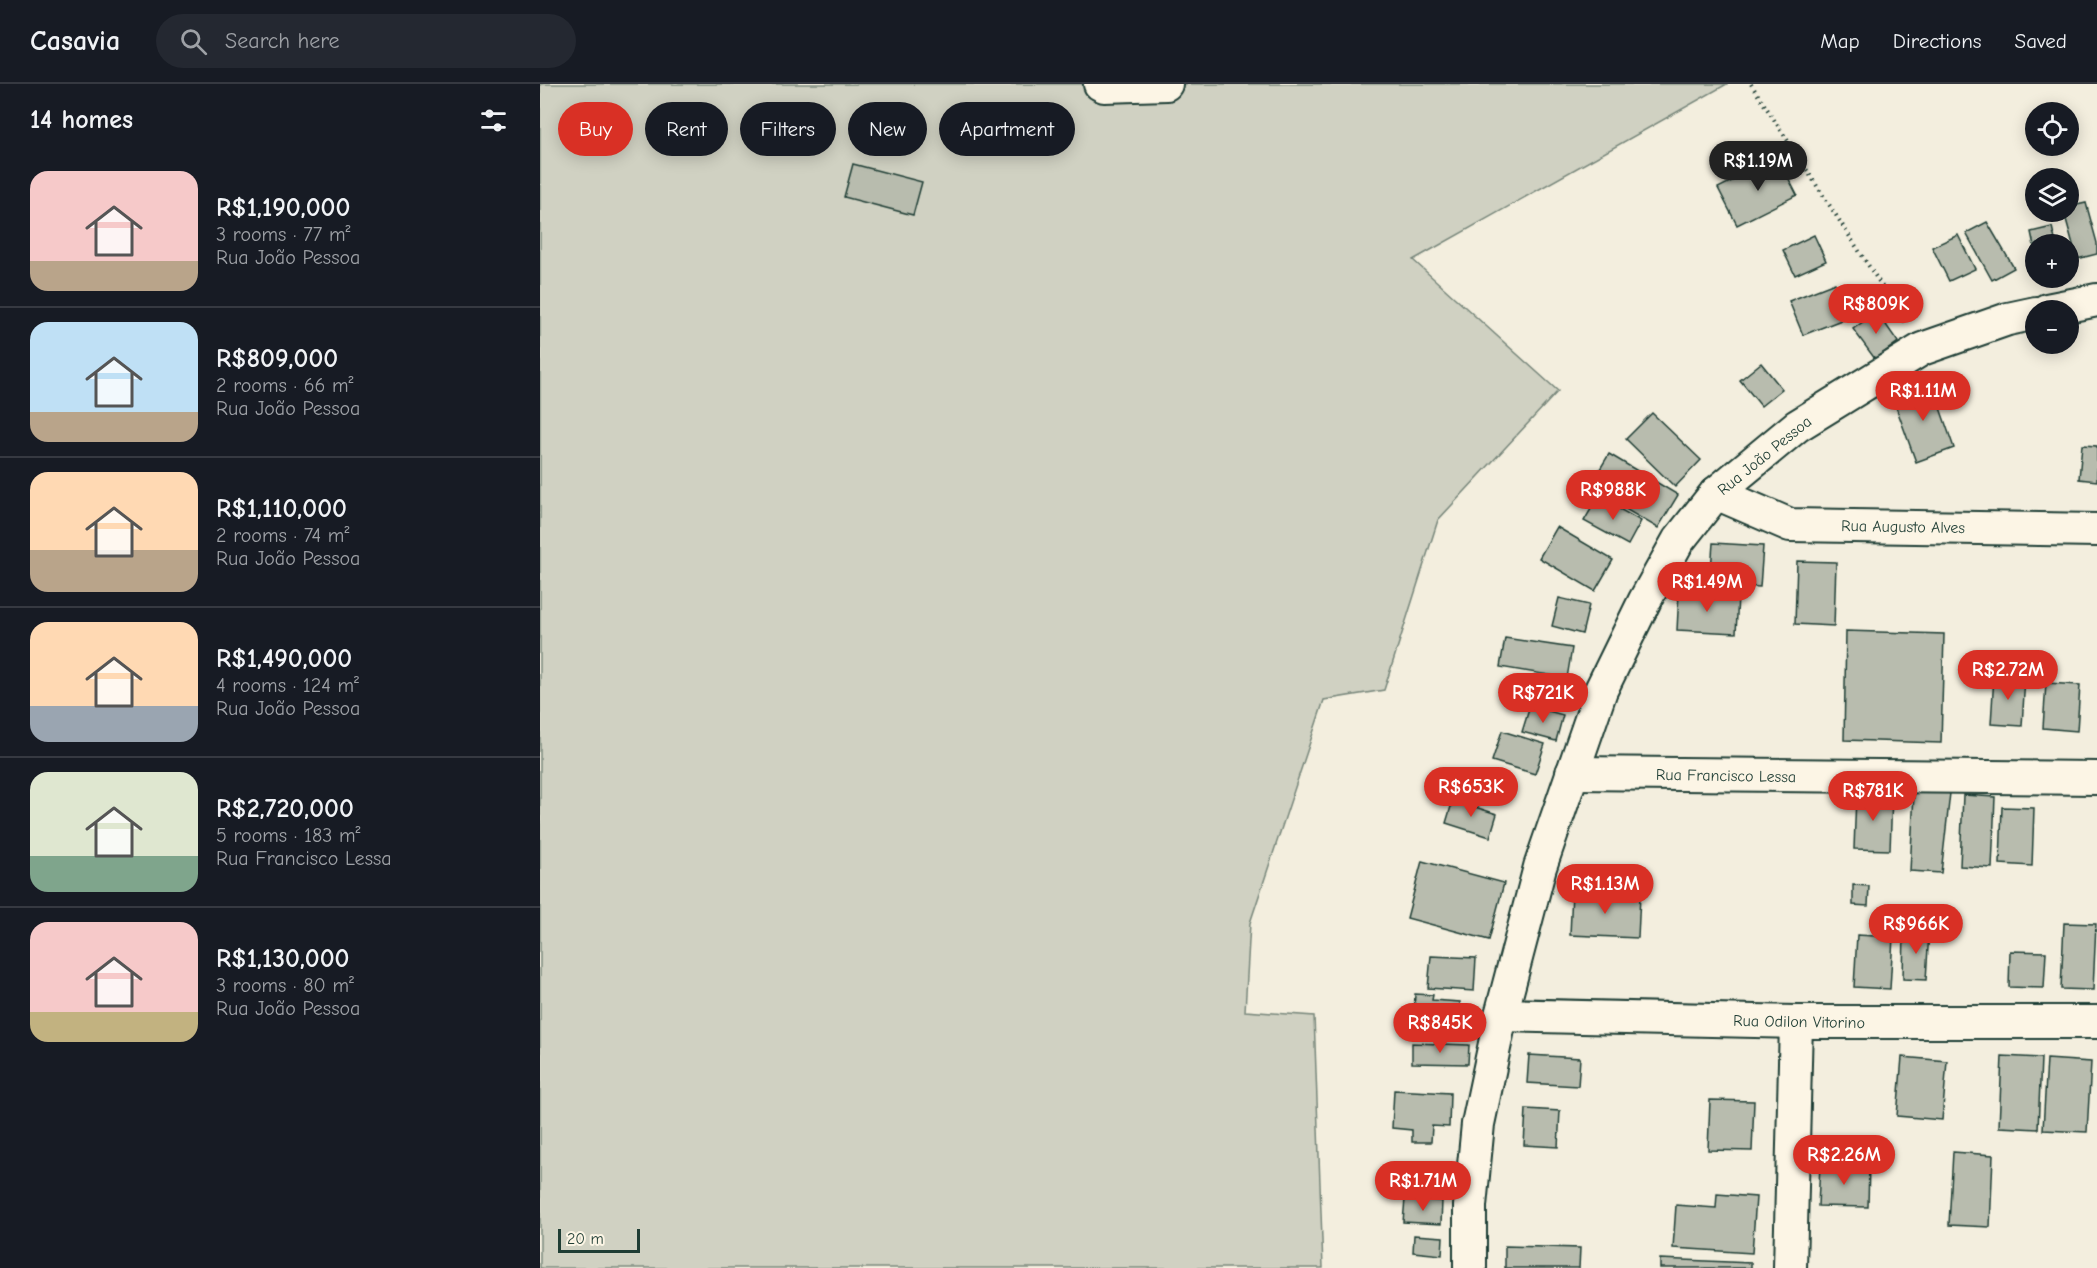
<!DOCTYPE html>
<html lang="en">
<head>
<meta charset="utf-8">
<style>
  :root { --surface:#171b24; --page:#242831; --text:#f1f3f6; --muted:#9ea1a6; --line:#363941; --accent:#d93025 }
  body { margin:0; font-family:"Comic Neue",sans-serif; background:var(--page); color:var(--text); height:100vh; display:flex; flex-direction:column; font-size:22px; white-space:nowrap }
  * { box-sizing:border-box; margin:0 }
  p { font-size:20px; color:var(--muted) }
  .icon { flex:none; width:33px; height:33px; fill:none; stroke:currentColor; stroke-width:2; stroke-linecap:round; stroke-linejoin:round }
  .map { position:relative; flex:1; overflow:hidden }
  .panel { display:flex; flex-direction:column; background:var(--surface); width:540px }
  .panel>* { flex:none }
  .hud { position:absolute; left:18px; top:18px; width:570px; height:54px; display:flex; gap:12px }
  .fabs { position:absolute; left:1485px; top:18px; display:grid; gap:12px }
  .fabs a { display:grid; place-items:center; width:54px; height:54px; border-radius:50%; background:var(--surface); box-shadow:0 3px 15px #0003; font-size:30px }
  .scale { position:absolute; left:18px; bottom:15px; width:82px; box-sizing:border-box; padding-left:6px; border:3px solid #1f3d34; border-top:0; font-size:16px; line-height:21px; white-space:nowrap; color:#1f3d34; -webkit-text-stroke:4px #fcf5e5; paint-order:stroke }
  .price { position:absolute; translate:-50% -51px; padding:0 14px; border-radius:21px; background:var(--accent); color:#fff; font-size:20px; line-height:39px; filter:drop-shadow(0 2px 3px #0008) }
  .price::after { content:''; position:absolute; left:50%; top:36px; width:18px; height:14px; margin-left:-9px; background:inherit; clip-path:polygon(0 0,100% 0,50% 100%) }
  .price.current { background:#222; color:#fff }
  ul { padding:0; list-style:none }
  li { display:flex; align-items:center; gap:18px; height:150px; padding:0 30px }
  li+li { border-top:2px solid var(--line) }
  li span { display:grid; place-items:center; flex:none; width:168px; height:120px; border-radius:18px; color:#555 }
  li>.icon { margin-inline-start:auto }
  span .icon { width:72px; height:72px; fill:#fffc; stroke-width:1 }
  li b { font-size:26px }
  h2 { display:flex; justify-content:space-between; align-items:center; height:72px; padding:0 30px; font-size:26px }
  .chip { padding:0 21px; border-radius:27px; background:var(--surface); box-shadow:0 3px 15px #0003; font-size:21px; line-height:54px }
  .chip.current { background:var(--accent); color:#fff }
  header { display:flex; align-items:center; gap:36px; box-sizing:border-box; height:84px; padding:0 30px; background:var(--surface); border-bottom:2px solid var(--line) }
  header strong { font-size:28px }
  nav { display:flex; gap:33px; margin-inline-start:auto; font-size:21px }
  .search { width:420px; height:54px; background:var(--page); display:flex; align-items:center; gap:15px; box-sizing:border-box; padding:0 21px; border-radius:33px; color:var(--muted); font-size:22px }
  main { display:flex; flex:1; min-height:0 }
  .map>svg:first-child { display:block }
  .green { fill:#d0d1c2; stroke:#78877b; stroke-width:1.5 }
  .building { fill:#b8bcae; stroke:#1f3d34; stroke-width:1.5 }
  .lines { fill:none; stroke-linecap:round; stroke-linejoin:round }
  .minor-casing { stroke:#1f3d34; stroke-width:36 }
  .path { stroke:#1f3d34; stroke-width:4; stroke-dasharray:1.5 4.5; stroke-linecap:butt }
  .minor { stroke:#fcf5e5; stroke-width:32 }
  .labels { text-anchor:middle; stroke-width:4.5; stroke-linejoin:round; paint-order:stroke }
  .street-label { font-size:16px; fill:#1f3d34; stroke:#fcf5e5 }
</style>
</head>
<body>
<header>
<strong>Casavia</strong>
<div class="search"><svg class="icon" aria-label="search" viewBox="0 0 24 24"><circle cx="10" cy="10" r="6"/><path d="M15 15l6 6"/></svg>Search here</div>
<nav><a>Map</a><a>Directions</a><a>Saved</a></nav>
</header>
<main>
<section class="panel">
<h2>14 homes<svg class="icon" aria-label="filters" viewBox="0 0 24 24"><path d="M4 7h16M4 17h16"/><circle cx="9" cy="7" r="2"/><circle cx="15" cy="17" r="2"/></svg></h2>
<ul>
<li><span style="background:linear-gradient(#f6c9c9 75%,#b9a48a 0)"><svg class="icon" aria-label="home" viewBox="0 0 24 24"><path d="M3 11l9-7 9 7M6 9v11h12V9"/></svg></span><div><b>R$1,190,000</b><p>3 rooms · 77 m²</p><p>Rua João Pessoa</p></div></li>
<li><span style="background:linear-gradient(#bfe0f5 75%,#b9a48a 0)"><svg class="icon" aria-label="home" viewBox="0 0 24 24"><path d="M3 11l9-7 9 7M6 9v11h12V9"/></svg></span><div><b>R$809,000</b><p>2 rooms · 66 m²</p><p>Rua João Pessoa</p></div></li>
<li><span style="background:linear-gradient(#ffd9b3 65%,#b9a48a 0)"><svg class="icon" aria-label="home" viewBox="0 0 24 24"><path d="M3 11l9-7 9 7M6 9v11h12V9"/></svg></span><div><b>R$1,110,000</b><p>2 rooms · 74 m²</p><p>Rua João Pessoa</p></div></li>
<li><span style="background:linear-gradient(#ffd9b3 70%,#9aa5b1 0)"><svg class="icon" aria-label="home" viewBox="0 0 24 24"><path d="M3 11l9-7 9 7M6 9v11h12V9"/></svg></span><div><b>R$1,490,000</b><p>4 rooms · 124 m²</p><p>Rua João Pessoa</p></div></li>
<li><span style="background:linear-gradient(#dfe7d0 70%,#7fa58c 0)"><svg class="icon" aria-label="home" viewBox="0 0 24 24"><path d="M3 11l9-7 9 7M6 9v11h12V9"/></svg></span><div><b>R$2,720,000</b><p>5 rooms · 183 m²</p><p>Rua Francisco Lessa</p></div></li>
<li><span style="background:linear-gradient(#f6c9c9 75%,#c2b280 0)"><svg class="icon" aria-label="home" viewBox="0 0 24 24"><path d="M3 11l9-7 9 7M6 9v11h12V9"/></svg></span><div><b>R$1,130,000</b><p>3 rooms · 80 m²</p><p>Rua João Pessoa</p></div></li>
</ul>
</section>
<div class="map">
<svg width="1557" height="1184" viewBox="0 0 1557 1184">
  <rect width="100%" height="100%" fill="#f3eede"/>
  <filter id="ink" filterUnits="userSpaceOnUse"><feTurbulence type="fractalNoise" baseFrequency=".0167" numOctaves="2"/><feDisplacementMap in="SourceGraphic" scale="12" xChannelSelector="R" yChannelSelector="G"/><feConvolveMatrix kernelMatrix="1 2 1 2 8 2 1 2 1" color-interpolation-filters="sRGB"/></filter>
  <g filter="url(#ink)">
    <!-- green -->
    <polygon class="green" points="0,0 1187,0 873,176 1018,307 898,436 844,606 784,616 710,839 705,927 774,932 783,1184 0,1184"/>
    <!-- building -->
    <g class="building">
      <polygon points="1238,74 1257,111 1197,141 1178,104"/>
      <polygon points="313,80 382,98 373,131 304,113"/>
      <polygon points="1546,119 1557,159 1557,170 1537,175 1524,128 1528,128 1528,123"/>
      <polygon points="1447,138 1474,184 1452,196 1426,149"/>
      <polygon points="1512,143 1516,160 1496,160 1496,171 1491,148"/>
      <polygon points="1274,151 1286,177 1255,191 1243,166"/>
      <polygon points="1418,151 1435,185 1409,197 1392,163"/>
      <polygon points="1295,199 1309,233 1263,251 1249,217"/>
      <polygon points="1337,228 1358,258 1335,275 1313,245"/>
      <polygon points="1221,279 1242,305 1221,322 1200,296"/>
      <polygon points="1391,298 1414,364 1376,378 1352,312"/>
      <polygon points="1112,329 1161,376 1135,403 1086,355"/>
      <polygon points="1542,361 1557,362 1557,397 1539,395"/>
      <polygon points="1069,370 1138,411 1118,444 1063,412 1071,399 1057,390"/>
      <polygon points="1058,413 1101,437 1088,461 1044,437"/>
      <polygon points="1017,443 1073,476 1055,507 999,474"/>
      <polygon points="1173,459 1223,462 1220,503 1170,500"/>
      <polygon points="1257,477 1296,478 1294,542 1255,540"/>
      <polygon points="1139,508 1198,512 1196,549 1137,546"/>
      <polygon points="1019,514 1049,521 1042,550 1012,542"/>
      <polygon points="1306,547 1404,550 1401,659 1304,656"/>
      <polygon points="965,554 1032,564 1027,594 960,583"/>
      <polygon points="1454,592 1485,593 1482,642 1451,640"/>
      <polygon points="1506,599 1540,601 1537,647 1503,644"/>
      <polygon points="990,622 1023,631 1016,657 982,648"/>
      <polygon points="962,647 1005,660 995,690 952,677"/>
      <polygon points="1374,709 1410,709 1401,789 1370,787"/>
      <polygon points="1316,711 1352,712 1350,766 1314,765"/>
      <polygon points="1423,711 1455,713 1452,784 1420,782"/>
      <polygon points="913,716 957,730 950,753 906,739"/>
      <polygon points="1462,723 1494,724 1492,782 1460,780"/>
      <polygon points="882,777 964,799 949,856 867,834"/>
      <polygon points="1313,801 1329,802 1328,822 1313,821"/>
      <polygon points="1032,808 1100,811 1098,854 1030,851"/>
      <polygon points="1524,839 1556,840 1553,906 1521,905"/>
      <polygon points="1364,846 1389,847 1386,896 1363,895"/>
      <polygon points="1317,851 1353,853 1350,905 1314,903"/>
      <polygon points="1470,867 1506,868 1504,904 1469,903"/>
      <polygon points="891,872 936,874 934,907 888,904"/>
      <polygon points="875,910 893,911 892,916 920,918 919,945 894,943 894,948 873,947"/>
      <polygon points="872,959 929,961 928,980 872,979"/>
      <polygon points="989,971 1040,974 1038,1002 987,999"/>
      <polygon points="1462,972 1501,974 1498,1045 1459,1043"/>
      <polygon points="1362,973 1407,977 1402,1036 1357,1032"/>
      <polygon points="1507,975 1551,978 1547,1048 1503,1046"/>
      <polygon points="854,1006 910,1009 909,1043 892,1042 891,1058 872,1058 872,1046 852,1044"/>
      <polygon points="1170,1016 1214,1017 1212,1067 1168,1066"/>
      <polygon points="986,1025 1020,1027 1018,1063 984,1061"/>
      <polygon points="1413,1068 1453,1071 1450,1143 1409,1141"/>
      <polygon points="1280,1080 1329,1081 1328,1123 1278,1122"/>
      <polygon points="1177,1110 1216,1113 1212,1169 1133,1164 1136,1121 1176,1124"/>
      <polygon points="865,1115 902,1117 901,1140 863,1138"/>
      <polygon points="874,1151 903,1153 902,1171 873,1168"/>
      <polygon points="965,1162 1040,1164 1039,1184 965,1184"/>
      <polygon points="1120,1175 1211,1179 1211,1184 1120,1184"/>
    </g>
    <g class="lines">
      <!-- minor casing -->
      <g class="minor-casing">
        <g id="minor">
          <polyline points="560,0 564,2 626,0"/>
          <polyline points="1507,226 1557,216"/>
          <polyline points="1176,409 1250,441 1557,446"/>
          <polyline points="1032,689 1557,694"/>
          <polyline points="961,931 1256,938 1557,938"/>
          <polyline points="930,1184 930,1122 938,1040 961,931 1000,783 1061,606 1105,516 1138,457 1176,409 1257,342 1382,265 1468,235 1496,229"/>
          <polyline points="1250,1184 1256,938"/>
        </g>
      </g>
      <!-- path -->
      <polyline class="path" points="1211,0 1367,241"/>
      <!-- minor -->
      <use href="#minor" class="minor"/>
    </g>
  </g>
  <g class="labels">
    <!-- street labels -->
    <g class="street-label">
      <text transform="translate(1224 371) rotate(-39)" y="6">Rua João Pessoa</text>
      <text transform="translate(1363 442) rotate(1)" y="6">Rua Augusto Alves</text>
      <text transform="translate(1186 691) rotate(1)" y="6">Rua Francisco Lessa</text>
      <text transform="translate(1259 937) rotate(1)" y="6">Rua Odilon Vitorino</text>
    </g>
  </g>
</svg>
<div class="fabs">
<a><svg class="icon" aria-label="locate" viewBox="0 0 24 24"><circle cx="12" cy="12" r="6"/><path d="M12 2v4M12 18v4M2 12h4M18 12h4"/></svg></a>
<a><svg class="icon" aria-label="layers" viewBox="0 0 24 24"><path d="M12 4l9 5-9 5-9-5zM3 14l9 5 9-5"/></svg></a>
<a>+</a>
<a>−</a>
</div>
<div class="scale">20 m</div>
<b class="price current" style="left:1218px;top:108px">R$1.19M</b>
<b class="price" style="left:1336px;top:251px">R$809K</b>
<b class="price" style="left:1383px;top:338px">R$1.11M</b>
<b class="price" style="left:1073px;top:437px">R$988K</b>
<b class="price" style="left:1167px;top:529px">R$1.49M</b>
<b class="price" style="left:1468px;top:617px">R$2.72M</b>
<b class="price" style="left:1003px;top:640px">R$721K</b>
<b class="price" style="left:931px;top:734px">R$653K</b>
<b class="price" style="left:1333px;top:738px">R$781K</b>
<b class="price" style="left:1065px;top:831px">R$1.13M</b>
<b class="price" style="left:1376px;top:871px">R$966K</b>
<b class="price" style="left:900px;top:970px">R$845K</b>
<b class="price" style="left:1304px;top:1102px">R$2.26M</b>
<b class="price" style="left:883px;top:1128px">R$1.71M</b>
<div class="hud">
<a class="chip current">Buy</a>
<a class="chip">Rent</a>
<a class="chip">Filters</a>
<a class="chip">New</a>
<a class="chip">Apartment</a>
</div>
</div>
</main>
</body>
</html>
